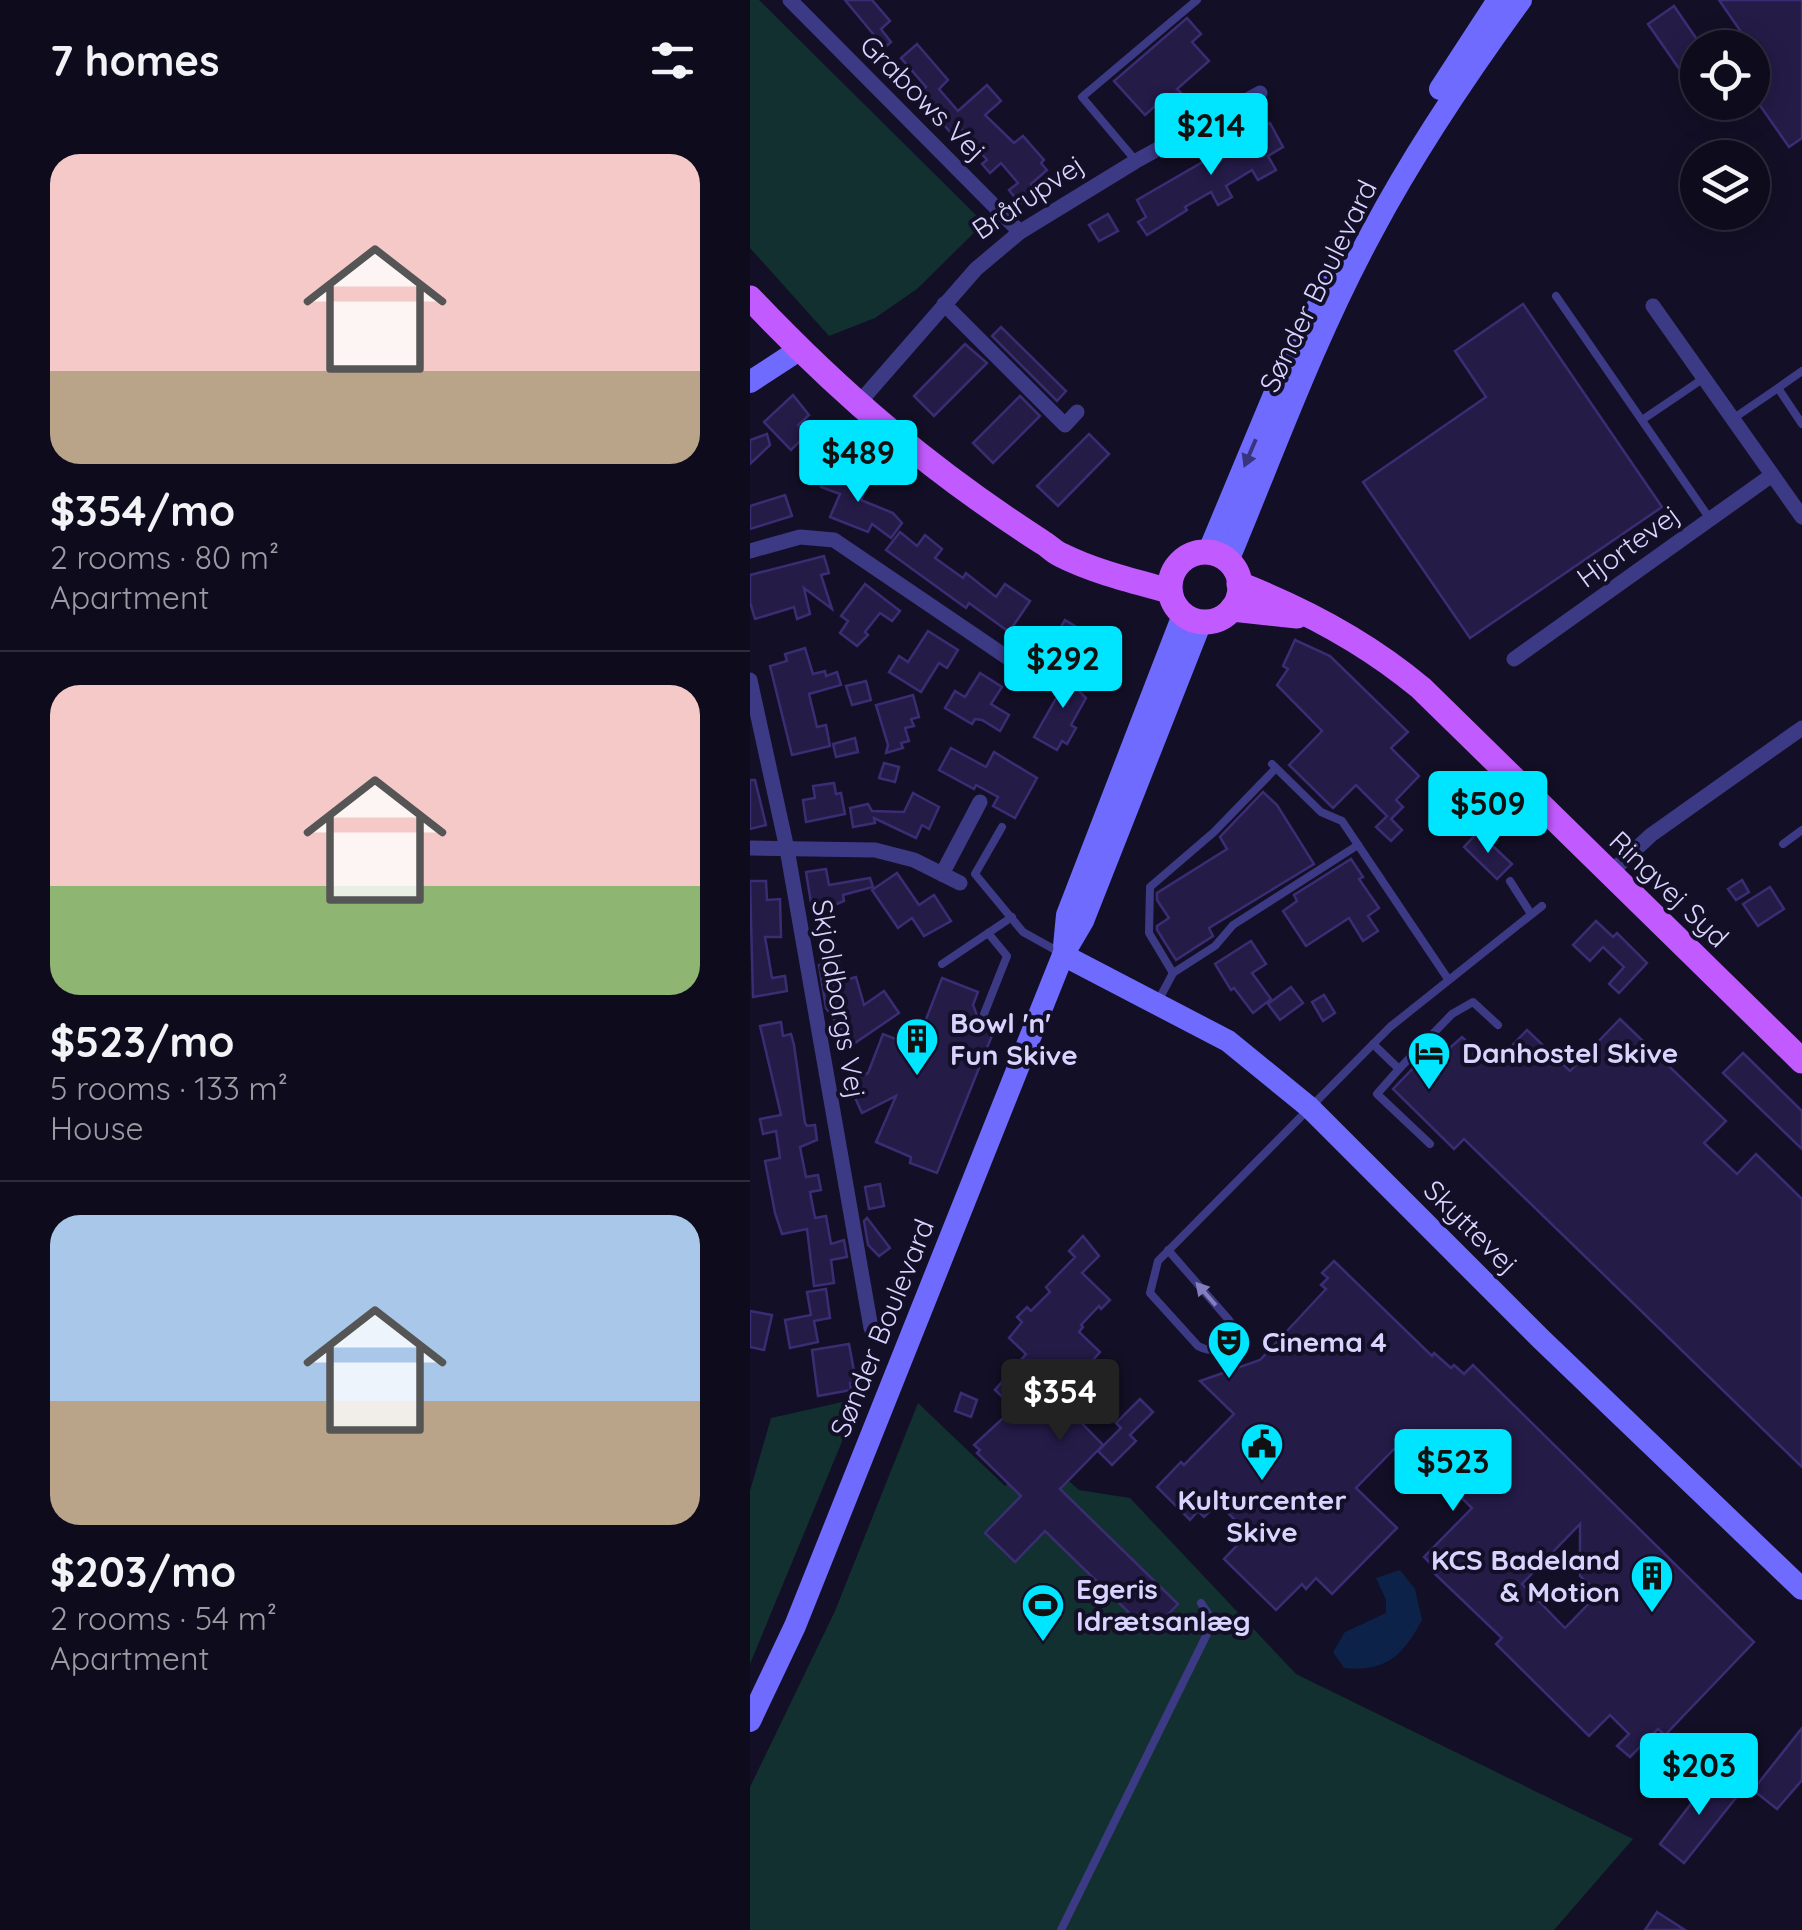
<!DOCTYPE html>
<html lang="en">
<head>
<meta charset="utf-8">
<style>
  :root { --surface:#0e0b1c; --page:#171425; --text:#f1f3f6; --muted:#9b9ba3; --line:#2e2b3b; --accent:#00e5ff }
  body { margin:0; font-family:Quicksand,sans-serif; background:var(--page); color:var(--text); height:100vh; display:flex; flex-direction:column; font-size:38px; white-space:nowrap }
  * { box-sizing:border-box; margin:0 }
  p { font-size:32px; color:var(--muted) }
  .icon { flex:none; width:55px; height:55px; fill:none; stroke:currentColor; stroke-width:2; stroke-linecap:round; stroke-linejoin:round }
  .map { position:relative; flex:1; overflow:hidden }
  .drawer { display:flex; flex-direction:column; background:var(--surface); width:750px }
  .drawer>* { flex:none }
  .buttons { position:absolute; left:930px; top:30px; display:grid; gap:20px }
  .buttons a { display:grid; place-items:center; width:90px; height:90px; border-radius:50%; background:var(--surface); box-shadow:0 5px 25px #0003,0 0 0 2px var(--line); font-size:50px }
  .price { position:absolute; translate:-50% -85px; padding:0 22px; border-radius:10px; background:var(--accent); color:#111; font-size:32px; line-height:65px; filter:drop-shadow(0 2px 5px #0008) }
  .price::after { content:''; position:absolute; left:50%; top:60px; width:30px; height:22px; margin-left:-15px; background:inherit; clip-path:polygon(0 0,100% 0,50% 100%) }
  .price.current { background:#222; color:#fff }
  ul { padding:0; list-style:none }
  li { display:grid; align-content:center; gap:20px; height:530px; padding:0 50px }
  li+li { border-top:2px solid var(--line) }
  li span { display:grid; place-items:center; height:310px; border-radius:30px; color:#555 }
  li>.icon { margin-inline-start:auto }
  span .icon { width:180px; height:180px; fill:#fffc; stroke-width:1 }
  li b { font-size:42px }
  h2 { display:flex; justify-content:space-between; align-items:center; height:120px; padding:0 50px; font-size:42px }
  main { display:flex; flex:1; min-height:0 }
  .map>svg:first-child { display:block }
  .green { fill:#12302f }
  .water { fill:#0c2248 }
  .building { fill:#241b47; stroke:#3b2d73; stroke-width:2.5; fill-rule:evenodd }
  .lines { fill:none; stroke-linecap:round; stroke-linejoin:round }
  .lane { stroke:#3d3a85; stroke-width:8 }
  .street { stroke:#3d3a85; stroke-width:15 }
  .secondary { stroke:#6f6bff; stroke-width:22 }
  .primary { stroke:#c25bff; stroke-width:25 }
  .oneway { fill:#38347d }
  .oneway2 { fill:#837fbc }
  .labels { text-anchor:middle; stroke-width:8; stroke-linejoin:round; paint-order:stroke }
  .street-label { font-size:28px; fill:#d9d4ff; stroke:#130f26 }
  .poi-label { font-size:28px; font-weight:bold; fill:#d9d4ff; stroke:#130f26; text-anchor:start }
</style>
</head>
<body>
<main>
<section class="drawer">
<h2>7 homes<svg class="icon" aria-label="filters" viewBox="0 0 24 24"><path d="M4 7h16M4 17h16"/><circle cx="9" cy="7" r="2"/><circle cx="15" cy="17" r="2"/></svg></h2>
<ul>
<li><span style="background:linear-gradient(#f6c9c9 70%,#b9a48a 0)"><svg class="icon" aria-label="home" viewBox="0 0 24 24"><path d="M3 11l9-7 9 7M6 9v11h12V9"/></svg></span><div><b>$354/mo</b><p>2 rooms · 80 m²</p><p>Apartment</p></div></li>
<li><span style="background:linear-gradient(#f6c9c9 65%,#8fb573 0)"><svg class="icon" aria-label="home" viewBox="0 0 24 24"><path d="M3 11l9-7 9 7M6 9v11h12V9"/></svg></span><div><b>$523/mo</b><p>5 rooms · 133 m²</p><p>House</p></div></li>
<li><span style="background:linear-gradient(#a9c7e8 60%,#b9a48a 0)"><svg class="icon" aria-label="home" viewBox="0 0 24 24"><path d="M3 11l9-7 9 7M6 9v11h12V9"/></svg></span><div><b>$203/mo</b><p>2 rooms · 54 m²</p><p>Apartment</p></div></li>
</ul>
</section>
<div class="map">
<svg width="1052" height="1930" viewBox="0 0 1052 1930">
  <rect width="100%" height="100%" fill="#130f26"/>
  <!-- green -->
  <g class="green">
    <polygon points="0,0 9,0 234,223 167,289 125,318 79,336 0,248"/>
    <polygon points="110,1398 0,1664 0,1491 21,1418"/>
    <polygon points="168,1403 255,1486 274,1470 301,1465 329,1490 380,1498 546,1674 883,1839 804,1930 0,1930 0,1787 85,1611"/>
  </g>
  <!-- water -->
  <path class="water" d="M650,1570L665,1589L672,1620C652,1656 637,1672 594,1668L583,1652L595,1632L636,1613V1600L626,1578Z"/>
  <!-- building -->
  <g class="building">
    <polygon points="95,0 122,0 140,21 131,29 141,42 127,54 116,42 124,35"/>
    <polygon points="969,0 1052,0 1052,138 1039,147 1002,94 1002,73 1014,65"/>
    <polygon points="924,6 948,41 948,96 898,24"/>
    <polygon points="437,18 451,34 442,42 459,61 427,89 431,93 419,104 414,98 395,115 364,81"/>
    <polygon points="167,44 198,80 189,89 208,111 237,85 251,101 235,115 264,143 273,136 294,160 291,163 297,170 281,184 286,190 270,204 259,190 268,183 251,163 240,173 232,164 237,160 212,130 210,132 206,127 200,132 168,94 176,87 151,58"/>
    <polygon points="520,123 533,147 518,156 526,170 508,180 502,170 476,186 482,197 468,205 461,192 435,207 437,210 397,235 388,222 396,217 387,200"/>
    <polygon points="358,214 368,231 349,241 339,225"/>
    <polygon points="773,304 912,507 720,638 613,482 736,397 705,351"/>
    <polygon points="251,327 316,391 307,401 242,336"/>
    <polygon points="215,344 237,363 184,416 164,396"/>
    <polygon points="43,395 59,415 48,425 57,434 41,450 14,422"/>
    <polygon points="270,396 290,416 243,463 223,443"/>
    <polygon points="17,434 20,445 0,464 0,440"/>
    <polygon points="339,434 359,454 308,506 287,486"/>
    <polygon points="78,469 118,483 111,500 143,513 152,523 141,538 122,524 118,532 80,517 90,494 71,487"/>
    <polygon points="35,495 42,516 0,529 0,506"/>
    <polygon points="150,532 167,546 175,535 192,549 185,558 213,578 216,573 246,597 255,584 280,601 259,632 219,603 216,608 136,550"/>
    <polygon points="74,556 79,573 71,575 82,609 54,588 60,614 47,619 44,607 5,619 0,602 0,575"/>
    <polygon points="115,584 150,611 142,621 130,613 115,632 118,635 107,646 90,633 98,621 91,616"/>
    <polygon points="315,620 343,637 324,669 296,652"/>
    <polygon points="178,631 208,650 197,668 189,663 171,692 139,672 149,656 158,662"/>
    <polygon points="545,640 580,656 658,732 641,748 669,776 646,800 653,807 641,819 652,830 641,841 626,827 637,816 606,785 583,808 539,765 572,731 527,685 538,669 533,666"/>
    <polygon points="55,648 63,674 75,671 76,676 87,672 91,685 59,694 67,727 76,725 80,746 42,755 20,666 37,661 35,654"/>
    <polygon points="315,665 335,677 327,689 336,698 321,725 326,728 317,744 312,741 307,750 284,737 316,681 308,676"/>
    <polygon points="230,673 252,687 241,704 259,715 250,731 232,720 225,719 222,724 195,708 205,691 215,697"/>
    <polygon points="116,681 121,700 102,705 96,686"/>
    <polygon points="163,695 169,717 161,719 164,726 155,728 159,741 151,743 153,748 136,753 138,745 126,705"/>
    <polygon points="105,738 108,752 86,757 83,744"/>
    <polygon points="201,748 236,767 244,752 287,778 265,818 243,806 248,797 226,785 224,789 189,770"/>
    <polygon points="134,763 149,767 145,782 129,778"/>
    <polygon points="0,780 5,780 16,825 0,829"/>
    <polygon points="84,783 86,794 91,793 95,814 56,822 53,800 65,798 63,786"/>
    <polygon points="513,792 527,805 564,864 459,928 463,936 426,960 407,930 407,926 419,918 407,900 407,893 477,849 470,837"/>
    <polygon points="163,793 189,807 179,829 172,825 166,838 124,818 125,823 103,827 100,808 118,804 122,811 154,812"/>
    <polygon points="728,832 762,864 747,879 714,847"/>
    <polygon points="601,859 613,877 609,879 629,908 618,916 628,931 613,941 599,918 556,946 533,911 547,901 544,895"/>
    <polygon points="76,869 79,885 120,878 123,887 93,895 94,901 82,906 62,909 56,872"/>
    <polygon points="147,873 169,905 184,895 201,921 174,936 162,918 148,928 122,890"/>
    <polygon points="992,880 999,892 986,900 978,889"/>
    <polygon points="0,881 16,881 17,900 30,899 31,937 15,937 22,978 35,976 37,991 3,997"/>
    <polygon points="1020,887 1034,909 1008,926 993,904"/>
    <polygon points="846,921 863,937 867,933 897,963 869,993 859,984 874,967 853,947 840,961 823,945"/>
    <polygon points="501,941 516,964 502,973 521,999 503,1013 484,988 481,990 465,964"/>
    <polygon points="88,959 95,980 106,977 114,1005 134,991 149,1013 102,1045 76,1008 69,965"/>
    <polygon points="192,978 228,992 223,1005 228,1018 243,1033 187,1173 160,1163 161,1157 126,1142 146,1096 112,1113 98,1082 118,1073 133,1034 156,1043 166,1037 168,1040"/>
    <polygon points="541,987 553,1003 530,1020 518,1004"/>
    <polygon points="574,995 585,1013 573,1021 562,1002"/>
    <polygon points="870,1019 976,1121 954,1143 987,1174 1006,1154 1052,1199 1052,1467 714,1139 704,1149 643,1089 674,1057 682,1064 712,1037 735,1060 748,1060 777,1030 820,1071"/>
    <polygon points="31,1022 33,1036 41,1034 44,1045 55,1123 57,1126 65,1125 67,1140 50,1147 56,1177 68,1175 71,1190 60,1192 65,1218 76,1216 81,1244 94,1240 97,1257 81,1260 84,1283 64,1286 57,1229 32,1234 25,1213 15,1161 30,1158 26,1131 13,1134 10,1119 31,1115 10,1026"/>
    <polygon points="993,1053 1052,1111 1052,1149 973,1073"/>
    <polygon points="130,1184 134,1206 119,1209 115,1187"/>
    <polygon points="117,1218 140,1248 129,1256 118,1245 114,1221"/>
    <polygon points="333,1236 349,1256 332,1273 360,1300 351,1309 349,1306 331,1325 333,1327 329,1332 350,1352 310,1396 322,1407 319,1410 353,1445 310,1489 428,1604 400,1633 295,1531 265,1562 235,1533 271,1496 227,1453 230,1450 224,1445 264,1408 245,1390 276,1354 259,1338 272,1322 267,1317 277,1307 281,1311 300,1292 296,1287 325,1257 319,1251"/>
    <path d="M584,1261L682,1356L684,1353L701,1368L704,1365L714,1374L723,1365L1004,1642L915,1735L908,1729L880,1757L867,1746L879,1734L860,1715L839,1736L746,1644L752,1638L685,1574L688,1571L674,1557L722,1508L665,1452L662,1455L650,1443L606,1488L647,1528L582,1594L566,1578L556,1589L552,1584L526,1610L474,1559L493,1539L487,1532L492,1527L468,1503L454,1517L448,1511L440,1520L407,1487L431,1462L434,1465L484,1414L450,1381L510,1360L576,1289L571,1285L578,1278L572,1273ZM830,1524V1576L849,1593L815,1628L772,1584Z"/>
    <polygon points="76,1289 80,1318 64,1321 68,1342 40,1348 35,1320 61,1315 57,1292"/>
    <polygon points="0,1311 22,1315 14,1350 0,1347"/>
    <polygon points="99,1344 106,1382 100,1383 101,1390 68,1396 62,1350"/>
    <polygon points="211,1393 227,1400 221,1417 205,1411"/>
    <polygon points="390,1399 403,1412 380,1435 386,1441 362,1465 348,1451 371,1428 366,1423"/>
    <polygon points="1052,1728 1052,1780 1027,1809 1003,1790"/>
    <polygon points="964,1774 989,1794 934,1863 910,1844"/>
    <polygon points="907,1912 935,1930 895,1930"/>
  </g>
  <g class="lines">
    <!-- lane -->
    <g class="lane">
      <polyline points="386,161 332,97 447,0"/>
      <polyline points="806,296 960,519"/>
      <polyline points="1028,388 1052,371"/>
      <polyline points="984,418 1028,388 1052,424"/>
      <polyline points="892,420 954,378"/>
      <polyline points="522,764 571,812 592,821 698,979"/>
      <polyline points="252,827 225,874 273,932 309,952"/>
      <polyline points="1033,844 1052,830"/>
      <polyline points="760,881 781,914"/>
      <polyline points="192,964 262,917"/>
      <polyline points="423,973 399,933 400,887 464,832 526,768"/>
      <polyline points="407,1003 423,973 465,946 483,925 608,845"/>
      <polyline points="234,1014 257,956 238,933"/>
      <polyline points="623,1044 649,1069 627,1094 680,1144"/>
      <polyline points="649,1069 702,1014 723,1002 748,1025"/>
      <path d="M418,1250L479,1320L491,1339C475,1347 464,1355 448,1346L400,1293L408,1261L640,1027L792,906"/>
      <polyline points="311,1930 458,1632 459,1615 451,1603"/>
    </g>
    <!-- street -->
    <g class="street">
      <polyline points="40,0 270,232"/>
      <polyline points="194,304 315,425 327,412"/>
      <polyline points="903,306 1052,517"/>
      <polyline points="108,404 226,269 270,232 386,161 510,93"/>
      <polyline points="0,551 50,537 84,540 295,683"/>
      <polyline points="764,659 1022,475"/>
      <polyline points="0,680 37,849 121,1328"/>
      <polyline points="0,848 125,850 164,860 210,883"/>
      <polyline points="860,873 901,835 1052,728"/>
      <polyline points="192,874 230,802"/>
    </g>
    <!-- secondary -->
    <g class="secondary">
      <polyline points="690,89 748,0"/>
      <polyline points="0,382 49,350"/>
      <polyline points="458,553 536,366 590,264"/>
      <path d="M478,561C524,451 565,337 622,232C665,151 717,74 771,0"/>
      <polyline points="314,946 317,915 433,615"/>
      <polyline points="313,955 478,1041 559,1107 791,1339 1052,1589"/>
      <polyline points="0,1721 45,1626 313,955 333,921 451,622"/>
    </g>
    <!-- primary -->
    <g class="primary">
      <path d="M0,298C92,395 180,470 292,542C299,546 304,552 311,555C345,572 383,581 420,591"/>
      <circle cx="455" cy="587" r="35"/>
      <path d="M489,584C556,610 616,642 671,688L1052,1061"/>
      <polyline points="482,609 547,616"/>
    </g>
  </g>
  <!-- one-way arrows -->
  <defs><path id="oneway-solid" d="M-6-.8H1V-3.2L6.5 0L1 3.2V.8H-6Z" transform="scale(2.5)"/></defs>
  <use class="oneway" href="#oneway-solid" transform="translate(500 453) rotate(113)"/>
  <use class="oneway2" href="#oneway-solid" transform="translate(456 1294) rotate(-131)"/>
  <!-- icons -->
  <defs>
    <g id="building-pin" transform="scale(2.25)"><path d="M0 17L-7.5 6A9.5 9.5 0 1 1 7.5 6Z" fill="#00e5ff" stroke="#130f26"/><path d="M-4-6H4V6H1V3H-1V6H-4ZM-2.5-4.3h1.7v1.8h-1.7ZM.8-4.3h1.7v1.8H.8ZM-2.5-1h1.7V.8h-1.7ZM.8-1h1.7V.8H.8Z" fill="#111"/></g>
    <g id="hotel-pin" transform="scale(2.25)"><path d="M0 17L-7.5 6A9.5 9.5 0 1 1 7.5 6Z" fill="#00e5ff" stroke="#130f26"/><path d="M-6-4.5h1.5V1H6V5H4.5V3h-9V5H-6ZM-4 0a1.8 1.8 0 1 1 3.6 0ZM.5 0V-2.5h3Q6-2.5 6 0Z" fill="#111"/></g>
    <g id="theatre-pin" transform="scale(2.25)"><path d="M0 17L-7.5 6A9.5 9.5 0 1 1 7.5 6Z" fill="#00e5ff" stroke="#130f26"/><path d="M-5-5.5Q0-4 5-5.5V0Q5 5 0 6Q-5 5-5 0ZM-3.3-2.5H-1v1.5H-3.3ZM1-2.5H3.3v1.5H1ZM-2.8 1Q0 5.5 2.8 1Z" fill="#111"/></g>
    <g id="civic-pin" transform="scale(2.25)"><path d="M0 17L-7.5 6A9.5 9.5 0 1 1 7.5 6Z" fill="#00e5ff" stroke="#130f26"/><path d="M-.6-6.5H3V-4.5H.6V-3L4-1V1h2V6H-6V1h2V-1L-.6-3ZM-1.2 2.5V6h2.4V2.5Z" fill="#111"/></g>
    <g id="stadium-pin" transform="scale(2.25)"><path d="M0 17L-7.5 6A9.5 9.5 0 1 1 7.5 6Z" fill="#00e5ff" stroke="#130f26"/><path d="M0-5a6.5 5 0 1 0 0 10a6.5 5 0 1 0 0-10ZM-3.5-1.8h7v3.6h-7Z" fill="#111"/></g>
  </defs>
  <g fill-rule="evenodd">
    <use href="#building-pin" x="167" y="1039"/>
    <use href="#hotel-pin" x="679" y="1053"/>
    <use href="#theatre-pin" x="479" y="1342"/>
    <use href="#civic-pin" x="512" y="1444"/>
    <use href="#building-pin" x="902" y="1576"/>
    <use href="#stadium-pin" x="293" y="1605"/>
  </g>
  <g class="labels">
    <!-- street labels -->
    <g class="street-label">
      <text transform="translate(173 98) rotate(45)" y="10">Grabows Vej</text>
      <text transform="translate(278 197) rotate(-34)" y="10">Brårupvej</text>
      <text transform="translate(568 286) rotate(-64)" y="10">Sønder Boulevard</text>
      <text transform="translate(878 546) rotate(-36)" y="10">Hjortevej</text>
      <text transform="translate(919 889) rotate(44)" y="10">Ringvej Syd</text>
      <text transform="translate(89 999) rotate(80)" y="10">Skjoldborgs Vej</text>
      <text transform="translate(721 1227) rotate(45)" y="10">Skyttevej</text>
      <text transform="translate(132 1328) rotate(-68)" y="10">Sønder Boulevard</text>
    </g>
    <!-- poi labels -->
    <g class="poi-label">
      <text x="200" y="1033">Bowl 'n'<tspan x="200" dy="32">Fun Skive</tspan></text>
      <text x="712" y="1063">Danhostel Skive</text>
      <text x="512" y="1352">Cinema 4</text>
      <text x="512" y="1510" text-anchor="middle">Kulturcenter<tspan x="512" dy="32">Skive</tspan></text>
      <text x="870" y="1570" text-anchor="end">KCS Badeland<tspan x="870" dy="32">&amp; Motion</tspan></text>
      <text x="326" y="1599">Egeris<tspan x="326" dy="32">Idrætsanlæg</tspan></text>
    </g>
  </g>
</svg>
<div class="buttons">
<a><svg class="icon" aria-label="locate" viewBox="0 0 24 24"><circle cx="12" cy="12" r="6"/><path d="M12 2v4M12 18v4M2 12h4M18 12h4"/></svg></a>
<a><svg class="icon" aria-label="layers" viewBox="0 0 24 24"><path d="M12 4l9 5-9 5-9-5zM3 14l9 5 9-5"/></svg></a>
</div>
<b class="price" style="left:461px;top:178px">$214</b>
<b class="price" style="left:108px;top:505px">$489</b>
<b class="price" style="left:313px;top:711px">$292</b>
<b class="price" style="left:738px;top:856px">$509</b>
<b class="price current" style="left:310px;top:1444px">$354</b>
<b class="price" style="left:703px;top:1514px">$523</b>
<b class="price" style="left:949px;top:1818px">$203</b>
</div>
</main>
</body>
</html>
